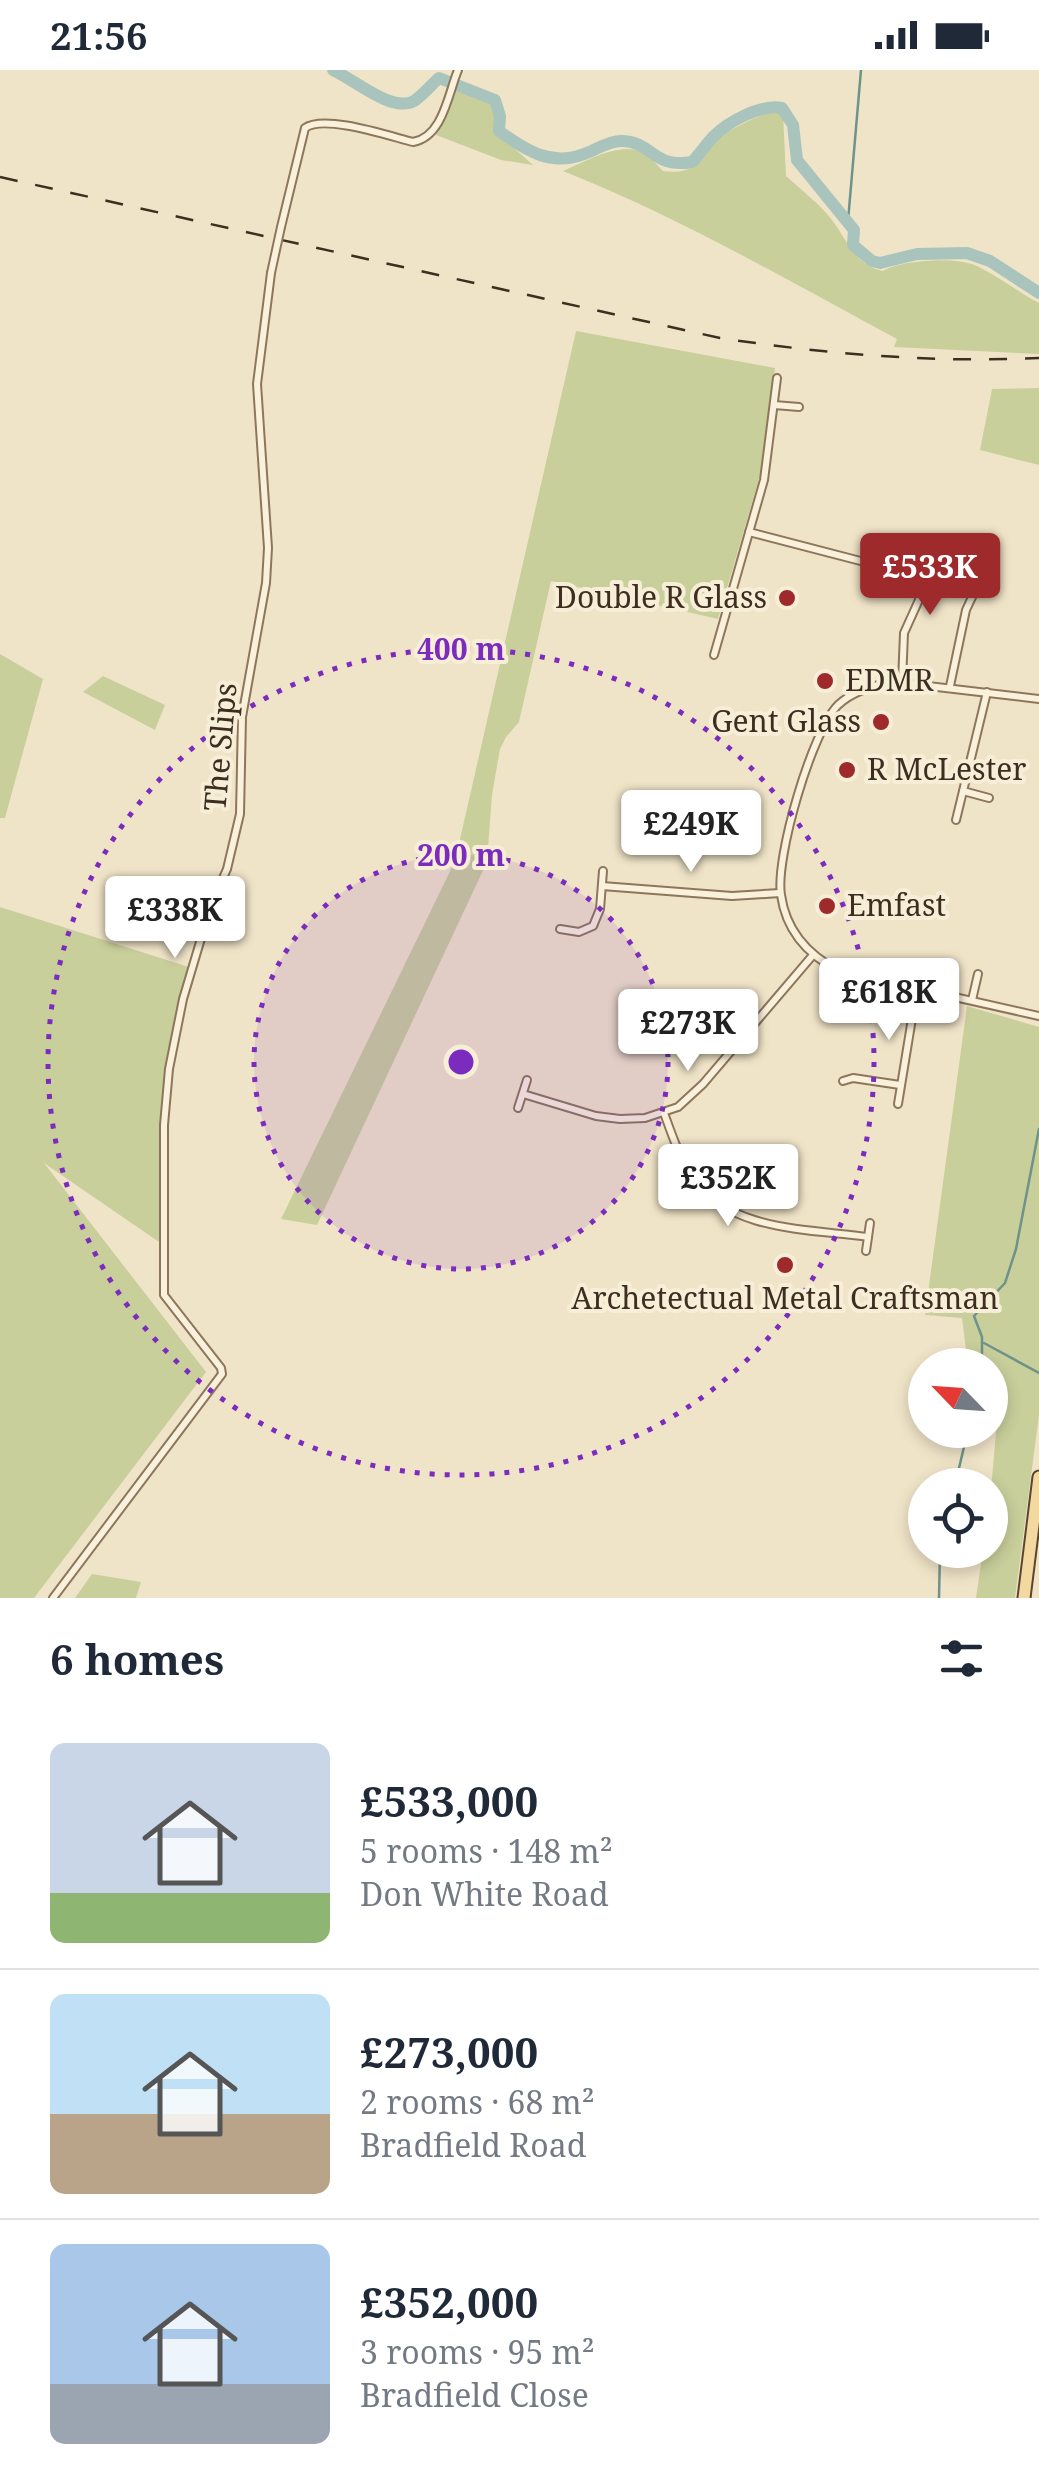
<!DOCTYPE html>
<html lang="en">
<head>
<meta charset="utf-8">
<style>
  :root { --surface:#fff; --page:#f6f6f7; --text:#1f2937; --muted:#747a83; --line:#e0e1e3; --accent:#9e2a2b }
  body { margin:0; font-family:"Noto Serif",serif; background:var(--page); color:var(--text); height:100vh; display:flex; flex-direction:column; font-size:38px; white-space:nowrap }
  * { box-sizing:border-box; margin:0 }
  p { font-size:32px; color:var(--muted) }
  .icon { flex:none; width:55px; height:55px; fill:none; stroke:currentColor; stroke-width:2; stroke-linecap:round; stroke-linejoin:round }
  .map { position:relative; height:1528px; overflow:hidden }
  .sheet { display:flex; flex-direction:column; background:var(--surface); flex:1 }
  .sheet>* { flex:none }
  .needle { width:65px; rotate:295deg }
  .controls { position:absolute; left:908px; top:1278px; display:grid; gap:20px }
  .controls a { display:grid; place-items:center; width:100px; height:100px; border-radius:50%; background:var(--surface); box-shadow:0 5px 15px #0003; font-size:50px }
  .price { position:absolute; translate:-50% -85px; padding:0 22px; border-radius:10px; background:#fff; color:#222; font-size:32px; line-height:65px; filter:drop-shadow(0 2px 5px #0008) }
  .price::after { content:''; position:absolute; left:50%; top:60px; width:30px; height:22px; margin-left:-15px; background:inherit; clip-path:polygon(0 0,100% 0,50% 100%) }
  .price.active { background:var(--accent); color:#fff }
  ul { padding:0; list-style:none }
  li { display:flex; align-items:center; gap:30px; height:250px; padding:0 50px }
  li+li { border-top:2px solid var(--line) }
  li span { display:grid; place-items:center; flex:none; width:280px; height:200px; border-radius:15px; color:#555 }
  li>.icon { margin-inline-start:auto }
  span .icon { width:120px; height:120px; fill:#fffc; stroke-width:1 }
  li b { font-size:42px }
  h2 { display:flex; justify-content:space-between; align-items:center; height:120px; padding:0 50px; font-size:42px }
  .status { display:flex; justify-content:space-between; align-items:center; height:70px; padding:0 50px; background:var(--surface); direction:ltr }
  .status svg { height:28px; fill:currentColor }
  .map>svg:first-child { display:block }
  .green { fill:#c9cf9b }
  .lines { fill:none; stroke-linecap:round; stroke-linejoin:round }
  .stream { stroke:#6f938a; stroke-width:2.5 }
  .river { stroke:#a9c4bc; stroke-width:12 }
  .minor-casing { stroke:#8d765c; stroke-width:10 }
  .primary-casing { stroke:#5b4430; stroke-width:15 }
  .minor { stroke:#faf1dc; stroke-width:6 }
  .primary { stroke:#f3d9a0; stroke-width:11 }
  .rail { stroke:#3d2e20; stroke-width:2.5; stroke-dasharray:18 18; stroke-linecap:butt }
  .minor-bridge-casing { stroke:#8d765c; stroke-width:10; stroke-linecap:butt }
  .minor-bridge { stroke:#faf1dc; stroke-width:6 }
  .ring { fill:none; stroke:#7b2cbf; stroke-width:5; stroke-dasharray:5 10 }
  .poi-dot { fill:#9e2a2b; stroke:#f7eed8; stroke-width:4 }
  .labels { text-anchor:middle; stroke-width:8; stroke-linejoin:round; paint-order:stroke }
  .poi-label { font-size:30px; fill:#3d2e20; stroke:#f7eed8; text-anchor:start }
  .street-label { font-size:30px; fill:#3d2e20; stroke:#f7eed8 }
  .centre { fill:#7b2cbf; stroke:#f7eed8; stroke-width:5 }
  .ring-label { font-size:30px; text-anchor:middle; font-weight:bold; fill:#7b2cbf; stroke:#f7eed8; stroke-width:8; stroke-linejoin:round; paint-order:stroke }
</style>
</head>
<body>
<div class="status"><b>21:56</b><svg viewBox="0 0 49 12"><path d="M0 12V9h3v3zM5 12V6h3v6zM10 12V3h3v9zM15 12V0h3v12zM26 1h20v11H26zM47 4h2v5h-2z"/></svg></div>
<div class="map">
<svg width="1039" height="1528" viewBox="0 0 1039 1528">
  <rect width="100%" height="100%" fill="#f0e4c8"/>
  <!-- green -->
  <g class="green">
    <polygon points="457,16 492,31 499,46 497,63 533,95 501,90 436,65"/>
    <path d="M773,40L783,44L786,106C800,119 816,131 828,145C846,166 853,195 883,201C902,190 956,186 977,196C998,206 1018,222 1039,233V284L894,277L897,269C787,210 679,147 563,101C585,92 621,70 644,83C651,87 657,95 663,101C702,106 697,84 722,66C737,55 756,48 773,40Z"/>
    <polygon points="576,261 775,298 763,395 718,549 551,511 519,652 506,667 500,679 492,725 487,792 317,1155 281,1149 455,791"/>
    <polygon points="1039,318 1039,395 980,380 992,319"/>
    <polygon points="0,584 43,609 5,748 0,748"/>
    <polygon points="103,606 165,635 155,660 83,622"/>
    <polygon points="0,837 192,898 169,999 162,1174 44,1093 206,1302 34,1528 0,1528"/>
    <polygon points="967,936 1039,957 1039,1345 1015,1528 976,1528 983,1480 990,1480 990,1431 998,1340 990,1295 968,1295 962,1248 925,1245"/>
    <polygon points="92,1504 141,1512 136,1528 75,1528"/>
  </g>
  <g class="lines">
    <!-- stream -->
    <g class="stream">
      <polyline points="848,151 861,0"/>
      <polyline points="984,1273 1039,1303"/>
      <polyline points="982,1295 982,1267 974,1246 1005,1213 1016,1179 1039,1059"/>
      <polyline points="955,1415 968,1360"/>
      <polyline points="939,1528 940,1480"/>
    </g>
    <!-- river -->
    <path class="river" d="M333,0C355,10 392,43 414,31C423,25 431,15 439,8L495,30L500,46L499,61C525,80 551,97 584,84C596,80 608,71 621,71C653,71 652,99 692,92C700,84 706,74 714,66C729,51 761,34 782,38L793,55L797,90L854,160L853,175L872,191L880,193L917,184L967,183L990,191L1039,223"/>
    <!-- minor casing -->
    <g class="minor-casing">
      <g id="minor">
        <path d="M281,157L305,58C324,44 389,66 413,72C443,67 448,24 458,0"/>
        <polyline points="774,335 799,337"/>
        <polyline points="749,462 926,508"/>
        <polyline points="714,585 764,410 777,308"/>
        <polyline points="902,612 904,563 923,521 933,482"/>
        <polyline points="950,616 966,540 988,493"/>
        <path d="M1039,629L894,612C874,615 853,621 838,635C812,661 775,788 781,825C786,861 808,885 839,901L1039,946"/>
        <polyline points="963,721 989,728"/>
        <polyline points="956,750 987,622"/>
        <polyline points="602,816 732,826 780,823"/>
        <polyline points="560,859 579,862 593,856 600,839 603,801"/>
        <polyline points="972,930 978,904"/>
        <polyline points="843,1011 853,1008 900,1015"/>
        <polyline points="523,1024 596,1046 620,1049 645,1048 678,1037 703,1014 813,885"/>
        <polyline points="898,1034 917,918"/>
        <polyline points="518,1038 527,1010"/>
        <path d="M664,1043C672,1065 680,1089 693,1108C729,1162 811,1159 868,1167"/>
        <polyline points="866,1181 870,1153"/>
        <polyline points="53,1528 222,1304 221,1298 164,1225 164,1055 169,999 183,929 211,835 227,799 240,744 242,647 266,513 268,478 257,314 271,203"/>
      </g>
    </g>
    <!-- primary casing -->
    <g class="primary-casing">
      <polyline id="primary" points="1024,1528 1039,1407"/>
    </g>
    <!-- minor -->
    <use href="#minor" class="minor"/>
    <!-- primary -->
    <use href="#primary" class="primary"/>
    <!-- rail -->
    <path class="rail" d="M0,107L720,268C827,284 931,293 1039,288"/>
    <!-- minor-bridge casing -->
    <g class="minor-bridge-casing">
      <polyline id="minor-bridge" points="271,203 281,157"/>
    </g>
    <!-- minor-bridge -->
    <use href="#minor-bridge" class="minor-bridge"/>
  </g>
  <!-- distance rings -->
  <circle cx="461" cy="992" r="207" fill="#7b2cbf" fill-opacity=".12"/>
  <g class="ring">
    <circle cx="461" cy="992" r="207"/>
    <circle cx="461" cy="992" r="413"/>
  </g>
  <!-- markers -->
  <g class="poi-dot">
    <circle cx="787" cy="528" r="10"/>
    <circle cx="825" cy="611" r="10"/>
    <circle cx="881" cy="652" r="10"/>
    <circle cx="847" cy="700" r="10"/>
    <circle cx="827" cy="836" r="10"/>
    <circle cx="785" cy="1195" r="10"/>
  </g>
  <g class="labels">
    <!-- poi labels -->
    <g class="poi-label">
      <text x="767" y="538" text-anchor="end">Double R Glass</text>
      <text x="845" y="621">EDMR</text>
      <text x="861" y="662" text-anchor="end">Gent Glass</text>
      <text x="867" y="710">R McLester</text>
      <text x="847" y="846">Emfast</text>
      <text x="785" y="1239" text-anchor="middle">Archetectual Metal Craftsman</text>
    </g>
    <!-- street labels -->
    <g class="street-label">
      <text transform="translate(221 677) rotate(-85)" y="10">The Slips</text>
    </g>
  </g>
  <circle cx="461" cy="992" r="15" class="centre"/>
  <g class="ring-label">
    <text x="461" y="590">400 m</text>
    <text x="461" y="796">200 m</text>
  </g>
</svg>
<div class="controls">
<a><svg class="needle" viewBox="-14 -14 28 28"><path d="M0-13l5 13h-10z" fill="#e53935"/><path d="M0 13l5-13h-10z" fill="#747a83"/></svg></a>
<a><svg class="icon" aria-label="locate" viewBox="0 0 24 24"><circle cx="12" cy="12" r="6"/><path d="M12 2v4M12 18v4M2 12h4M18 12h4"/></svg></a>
</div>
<b class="price active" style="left:930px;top:548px">£533K</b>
<b class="price" style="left:691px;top:805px">£249K</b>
<b class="price" style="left:175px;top:891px">£338K</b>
<b class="price" style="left:889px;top:973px">£618K</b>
<b class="price" style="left:688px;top:1004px">£273K</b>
<b class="price" style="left:728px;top:1159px">£352K</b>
</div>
<section class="sheet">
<h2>6 homes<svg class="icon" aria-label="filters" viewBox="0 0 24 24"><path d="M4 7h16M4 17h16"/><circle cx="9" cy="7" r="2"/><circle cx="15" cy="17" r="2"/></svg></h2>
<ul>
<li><span style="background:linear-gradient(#c9d6e8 75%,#8fb573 0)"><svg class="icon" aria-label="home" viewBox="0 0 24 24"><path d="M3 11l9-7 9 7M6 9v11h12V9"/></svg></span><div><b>£533,000</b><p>5 rooms · 148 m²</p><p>Don White Road</p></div></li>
<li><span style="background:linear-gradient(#bfe0f5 60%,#b9a48a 0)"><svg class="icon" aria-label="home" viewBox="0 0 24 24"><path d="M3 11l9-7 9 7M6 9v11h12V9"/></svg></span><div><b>£273,000</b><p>2 rooms · 68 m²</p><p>Bradfield Road</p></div></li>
<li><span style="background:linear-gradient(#a9c7e8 70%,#9aa5b1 0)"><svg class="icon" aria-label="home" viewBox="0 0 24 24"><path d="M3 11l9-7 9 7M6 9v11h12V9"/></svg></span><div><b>£352,000</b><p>3 rooms · 95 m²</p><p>Bradfield Close</p></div></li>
</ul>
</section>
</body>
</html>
